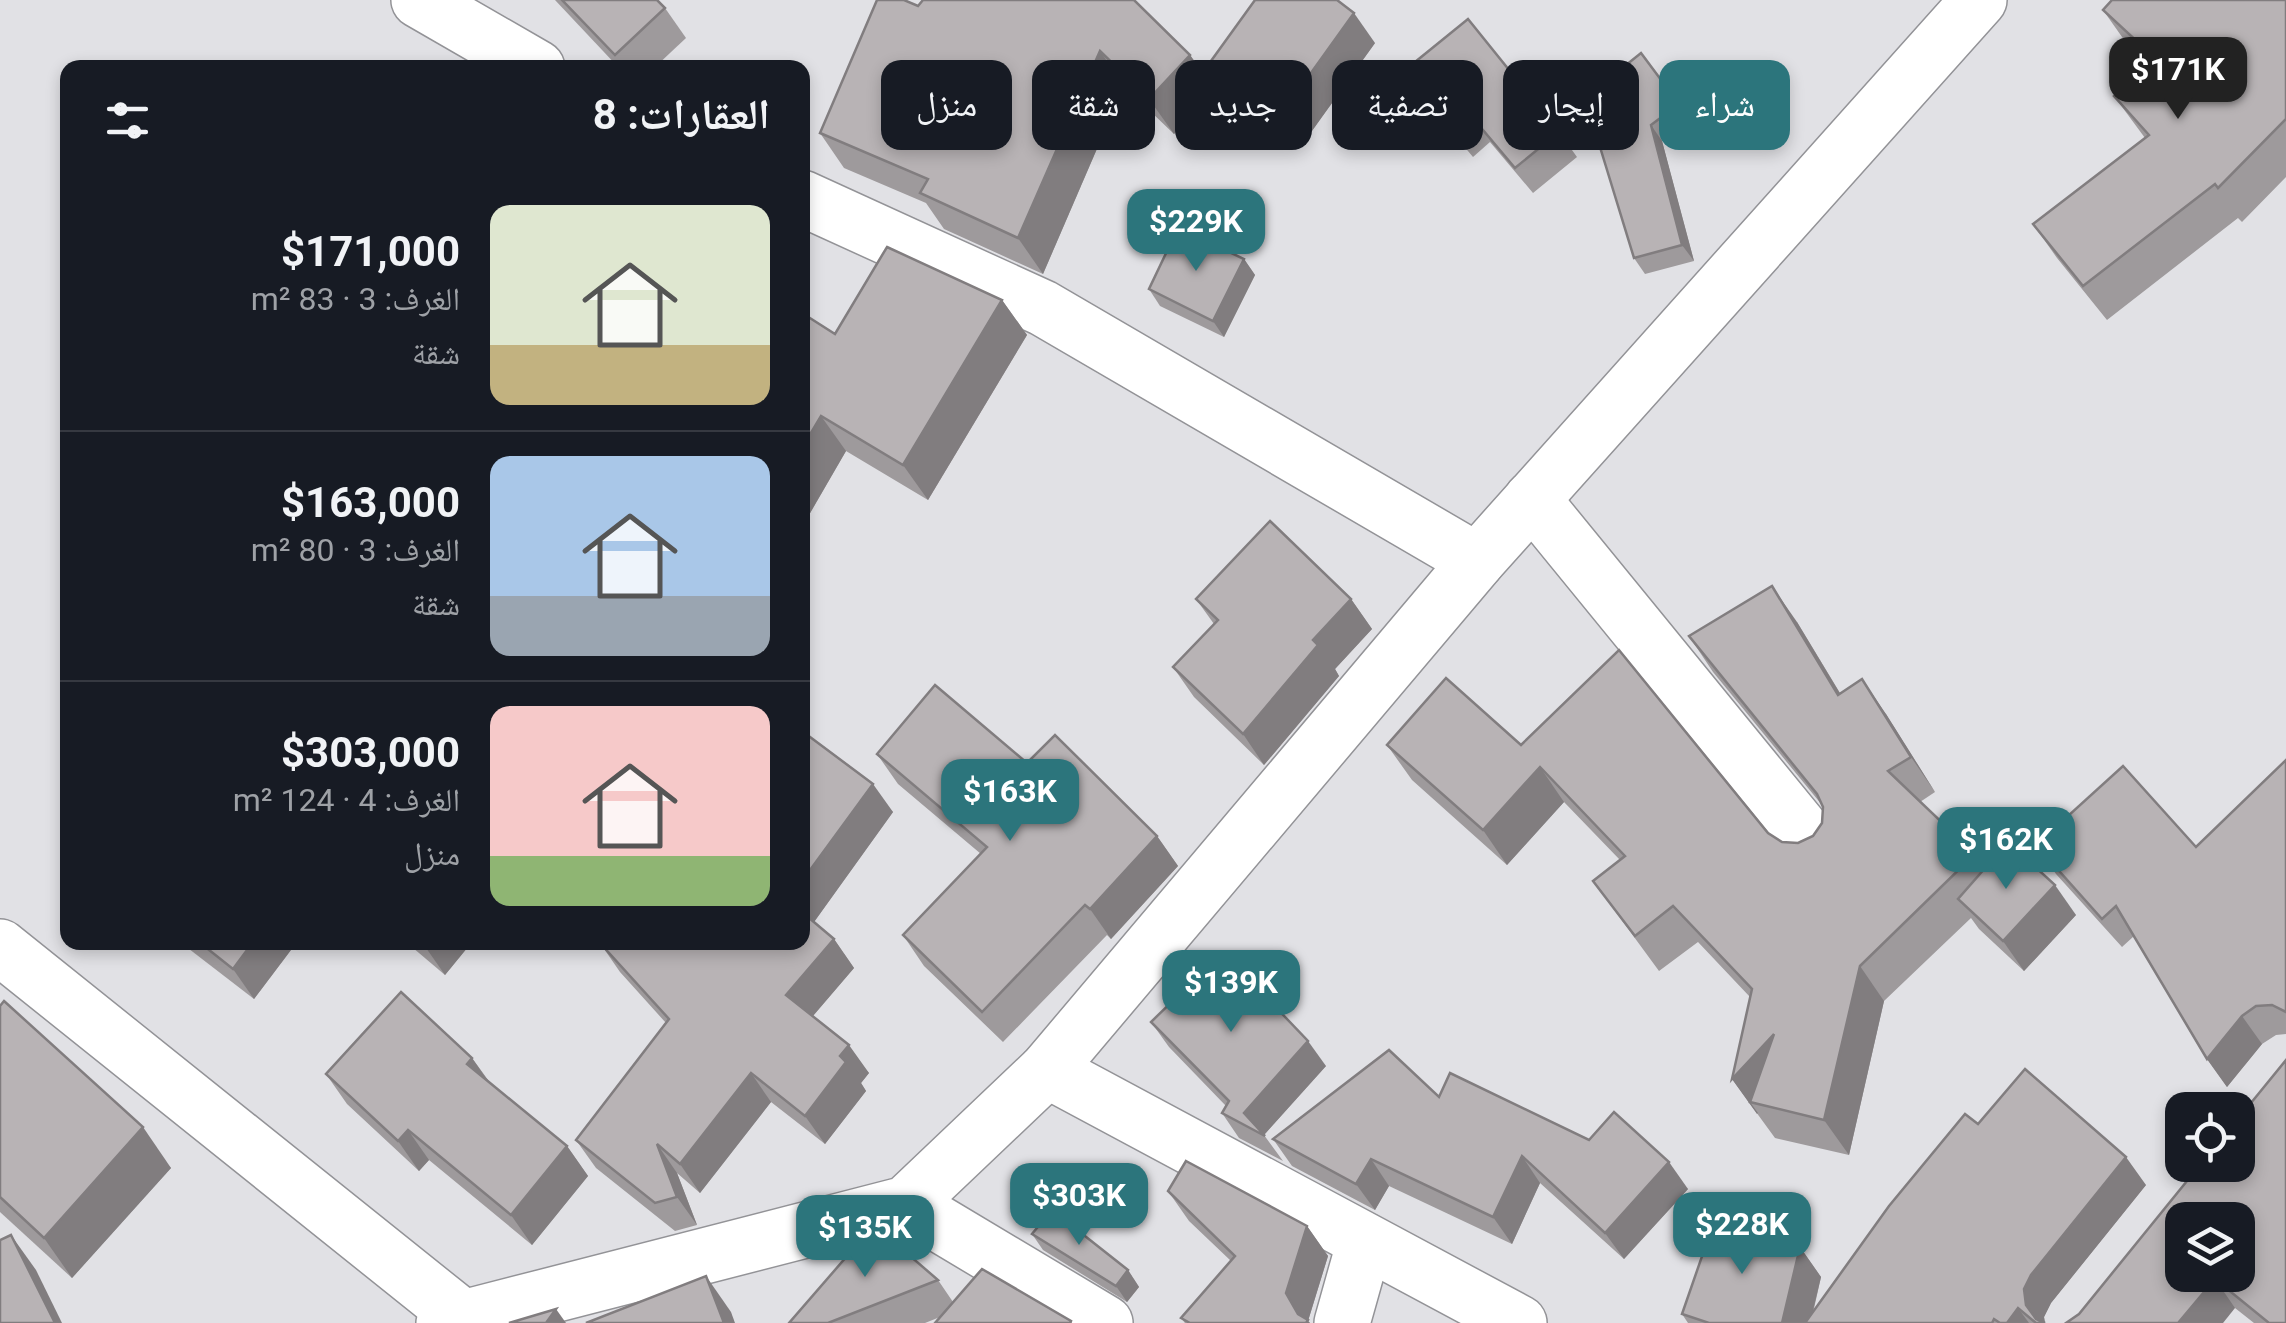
<!DOCTYPE html>
<html lang="ar">
<head>
<meta charset="utf-8">
<style>
  :root { --surface:#171b24; --page:#242831; --text:#f1f3f6; --muted:#9ea1a6; --line:#363941; --accent:#2c757c }
  body { margin:0; font-family:Roboto,"Noto Naskh Arabic",sans-serif; background:var(--page); color:var(--text); direction:rtl; height:100vh; display:flex; flex-direction:column; font-size:38px; white-space:nowrap }
  * { box-sizing:border-box; margin:0 }
  p { font-size:32px; color:var(--muted) }
  .icon { flex:none; width:55px; height:55px; fill:none; stroke:currentColor; stroke-width:2; stroke-linecap:round; stroke-linejoin:round }
  .map { position:relative; flex:1; overflow:hidden; direction:ltr }
  .side { position:absolute; left:60px; top:60px; width:750px; height:890px; display:flex; flex-direction:column; background:var(--surface); border-radius:20px; box-shadow:0 5px 15px #0003; direction:rtl }
  .side>* { flex:none }
  .banner { position:absolute; left:840px; top:60px; width:950px; height:90px; direction:rtl; display:flex; gap:20px }
  .controls { position:absolute; left:2165px; top:1092px; display:grid; gap:20px }
  .controls a { display:grid; place-items:center; width:90px; height:90px; border-radius:20px; background:var(--surface); box-shadow:0 5px 15px #0003; font-size:50px }
  .price { position:absolute; translate:-50% -85px; padding:0 22px; border-radius:20px; background:var(--accent); color:#fff; font-size:32px; line-height:65px; filter:drop-shadow(0 2px 5px #0008) }
  .price::after { content:''; position:absolute; left:50%; top:60px; width:30px; height:22px; margin-left:-15px; background:inherit; clip-path:polygon(0 0,100% 0,50% 100%) }
  .price.selected { background:#222; color:#fff }
  ul { padding:0; list-style:none }
  li { display:flex; align-items:center; gap:30px; height:250px; padding:0 40px }
  li+li { border-top:2px solid var(--line) }
  li span { display:grid; place-items:center; flex:none; width:280px; height:200px; border-radius:20px; color:#555 }
  li>.icon { margin-inline-start:auto }
  span .icon { width:120px; height:120px; fill:#fffc; stroke-width:1 }
  li b { font-size:42px }
  h2 { display:flex; justify-content:space-between; align-items:center; height:120px; padding:0 40px; font-size:42px }
  .chip { padding:0 35px; border-radius:20px; background:var(--surface); box-shadow:0 5px 15px #0003; font-size:35px; line-height:90px }
  .chip.selected { background:var(--accent); color:#fff }
  .map>svg:first-child { display:block }
  .lines { fill:none; stroke-linecap:round; stroke-linejoin:round }
  .street-casing { stroke:#939397; stroke-width:58 }
  .street { stroke:#fff; stroke-width:55 }
  .wall { fill:#9e9a9c }
  .shaded-wall { fill:#817d7f }
  .building { fill:#b8b3b5; stroke:#817d7f; stroke-width:2.5; fill-rule:evenodd }
</style>
</head>
<body>
<div class="map">
<svg width="2286" height="1323" viewBox="0 0 2286 1323">
  <rect width="100%" height="100%" fill="#e1e1e5"/>
  <g class="lines">
    <!-- street casing -->
    <g class="street-casing">
      <g id="street">
        <polyline points="419,0 537,68"/>
        <polyline points="802,198 1043,308 1477,561"/>
        <polyline points="1532,499 1817,848"/>
        <polyline points="0,947 463,1318"/>
        <polyline points="1047,1070 1519,1323"/>
        <polyline points="906,1204 1105,1323"/>
        <polyline points="444,1323 906,1204 1047,1070 1477,561 1979,0"/>
        <polyline points="1342,1323 1365,1241"/>
      </g>
    </g>
    <!-- street -->
    <use href="#street" class="street"/>
  </g>
  <!-- wall -->
  <g class="wall">
    <polygon points="555,0 657,0 665,8 686,38 654,68 619,68"/>
    <polygon points="2286,0 2286,177 2242,222 2238,218 2107,320 2057,258 2033,224 2145,138 2114,96 2149,64 2127,44 2103,10"/>
    <polygon points="918,6 1190,55 1215,90 1174,134 1124,86 1043,274 944,229 926,203 844,168 820,133"/>
    <polygon points="1375,43 1304,142 1232,91 1211,61"/>
    <polygon points="1641,53 1690,120 1662,141 1694,261 1645,274 1634,258"/>
    <polygon points="1404,71 1559,132 1577,157 1533,193 1490,142 1473,157 1422,96"/>
    <polygon points="1244,259 1255,275 1224,337 1160,306 1149,289"/>
    <polygon points="1002,300 1027,335 928,500 846,451 802,527 835,334"/>
    <polygon points="1196,599 1351,599 1372,629 1335,669 1339,676 1264,765 1194,697 1173,667 1214,624"/>
    <polygon points="1797,622 1840,693 1886,714 1935,792 1920,802 1975,854 1985,868 2076,915 2024,971 1979,929 1971,918 1884,1001 1849,1155 1775,1138 1732,1079 1750,997 1698,942 1659,971 1593,881 1620,860 1564,802 1507,865 1412,780 1387,745 1521,745 1768,833 1782,842 1798,843 1813,836 1822,823 1822,805 1713,672 1689,636"/>
    <polygon points="802,738 893,812 814,922 834,939 854,968 813,1016 869,1073 861,1083 866,1091 825,1144 771,1102 700,1193 677,1173 697,1225 675,1231 596,1168 576,1140 666,1023 620,972 600,943 802,942"/>
    <polygon points="877,754 1027,763 1157,836 1178,866 1111,939 1107,935 1003,1042 924,966 903,935 981,854 898,784"/>
    <polygon points="2286,760 2286,1034 2276,1035 2262,1044 2227,1087 2207,1059 2134,936 2122,947 2056,874 2036,845 2196,847"/>
    <polygon points="180,942 297,942 254,999"/>
    <polygon points="406,942 472,942 445,975"/>
    <polygon points="0,1006 171,1168 72,1278 0,1212"/>
    <polygon points="1151,1022 1326,1066 1264,1135 1283,1161 1239,1138 1222,1113 1226,1106 1169,1047"/>
    <polygon points="472,1058 491,1084 567,1146 588,1176 532,1245 429,1160 419,1171 347,1104 326,1074"/>
    <polygon points="1439,1097 1688,1189 1624,1259 1540,1183 1512,1244 1389,1186 1375,1210 1292,1166 1273,1139"/>
    <polygon points="1978,1124 2146,1185 2051,1303 2044,1317 2045,1323 1688,1323 1682,1314 1800,1247 1821,1277 1813,1313"/>
    <polygon points="2200,1165 2286,1323 2254,1323 2235,1308 2079,1314"/>
    <polygon points="1168,1191 1307,1226 1328,1256 1308,1321 1310,1323 1185,1323 1181,1318 1231,1261 1189,1221"/>
    <polygon points="1032,1234 1128,1270 1139,1287 1127,1302 1043,1250"/>
    <polygon points="938,1280 953,1302 1071,1321 1072,1323 935,1323 940,1317 925,1323 789,1323"/>
  </g>
  <!-- shaded-wall -->
  <g class="shaded-wall">
    <polygon points="1354,13 1375,43 1304,142 1283,112"/>
    <polygon points="1100,51 1124,86 1043,274 1018,238"/>
    <polygon points="1190,55 1215,90 1174,134 1149,99"/>
    <polygon points="1651,125 1662,141 1694,261 1682,245"/>
    <polygon points="1244,259 1255,275 1224,337 1213,321"/>
    <polygon points="1002,300 1027,335 928,500 903,465"/>
    <polygon points="821,416 846,451 802,527 802,448"/>
    <polygon points="1772,586 1797,622 1862,730 1838,695"/>
    <polygon points="1351,599 1372,629 1335,669 1339,676 1264,765 1243,734 1313,640"/>
    <polygon points="1862,679 1886,714 1935,792 1911,757"/>
    <polygon points="1540,767 1564,802 1507,865 1483,830"/>
    <polygon points="873,784 893,812 809,929 802,919 802,881"/>
    <polygon points="1157,836 1178,866 1111,939 1090,909"/>
    <polygon points="2055,885 2076,915 2024,971 2003,941"/>
    <polygon points="834,939 854,968 806,1024 786,995"/>
    <polygon points="253,942 297,942 254,999 233,969"/>
    <polygon points="426,942 472,942 445,975 424,945"/>
    <polygon points="1860,966 1884,1001 1849,1155 1824,1120"/>
    <polygon points="2242,1016 2262,1044 2227,1087 2207,1059"/>
    <polygon points="1774,1034 1750,1102 1758,1113 1757,1114 1732,1079"/>
    <polygon points="1308,1041 1326,1066 1264,1135 1244,1113"/>
    <polygon points="849,1045 869,1073 861,1083 866,1091 825,1144 805,1116 840,1056"/>
    <polygon points="472,1058 493,1088 467,1064"/>
    <polygon points="751,1073 771,1102 700,1193 680,1164"/>
    <polygon points="143,1127 171,1168 72,1278 44,1238"/>
    <polygon points="408,1130 429,1160 419,1171 398,1141"/>
    <polygon points="657,1144 677,1173 697,1225 677,1197"/>
    <polygon points="567,1146 588,1176 532,1245 511,1215"/>
    <polygon points="1522,1156 1540,1183 1512,1244 1493,1217"/>
    <polygon points="2126,1157 2146,1185 2051,1303 2044,1317 2045,1323 2038,1323 2026,1305 2024,1289 2031,1275"/>
    <polygon points="1371,1159 1389,1186 1375,1210 1356,1184"/>
    <polygon points="1669,1162 1688,1189 1624,1259 1605,1233"/>
    <polygon points="1307,1226 1328,1256 1308,1321 1310,1323 1304,1323 1286,1293"/>
    <polygon points="11,1235 36,1270 62,1323 55,1323"/>
    <polygon points="1800,1247 1821,1277 1810,1323 1782,1323"/>
    <polygon points="1128,1270 1139,1287 1127,1302 1116,1286"/>
    <polygon points="706,1276 731,1312 735,1323 724,1323"/>
    <polygon points="2215,1279 2235,1308 2223,1323 2178,1323"/>
    <polygon points="2018,1308 2029,1323 2007,1323"/>
    <polygon points="556,1309 566,1323 546,1323"/>
  </g>
  <!-- building -->
  <g class="building">
    <polygon points="562,0 657,0 665,8 615,55"/>
    <polygon points="877,0 904,0 918,6 923,0 1134,0 1190,55 1149,99 1100,51 1018,238 920,193 928,179 820,133"/>
    <polygon points="1255,0 1337,0 1354,13 1283,112 1211,61"/>
    <polygon points="2112,0 2286,0 2286,119 2218,188 2215,184 2083,286 2033,224 2149,135 2114,96 2155,58 2103,10"/>
    <polygon points="1468,19 1559,132 1515,168 1472,117 1455,131 1404,71"/>
    <polygon points="1641,53 1679,104 1651,125 1682,245 1634,258 1585,98"/>
    <polygon points="1178,228 1244,259 1213,321 1149,289"/>
    <polygon points="887,247 1002,300 903,465 821,416 802,448 802,313 835,334"/>
    <polygon points="1270,521 1351,599 1313,640 1318,645 1243,734 1173,667 1218,620 1196,599"/>
    <polygon points="1772,586 1838,695 1862,679 1911,757 1888,771 1975,854 1860,966 1824,1120 1750,1102 1774,1034 1732,1079 1752,989 1673,906 1635,936 1593,881 1625,856 1540,767 1483,830 1387,745 1446,678 1521,745 1619,650 1768,833 1782,842 1798,843 1813,836 1822,823 1823,807 1817,794 1689,636"/>
    <polygon points="935,685 1027,763 1055,735 1157,836 1090,909 1085,905 982,1012 903,935 987,847 877,754"/>
    <polygon points="806,734 873,784 802,881 802,738"/>
    <polygon points="2286,760 2286,1012 2272,1005 2256,1006 2242,1016 2207,1059 2116,906 2102,919 2036,845 2123,766 2196,847"/>
    <polygon points="2008,842 2055,885 2003,941 1958,899"/>
    <polygon points="802,912 834,939 786,995 849,1045 840,1056 846,1062 805,1116 751,1073 680,1164 657,1144 677,1197 655,1203 576,1140 669,1019 600,943 802,942"/>
    <polygon points="199,942 253,942 233,969"/>
    <polygon points="1223,952 1308,1041 1244,1113 1265,1136 1222,1113 1229,1101 1151,1022"/>
    <polygon points="401,992 472,1058 467,1064 567,1146 511,1215 408,1130 398,1141 326,1074"/>
    <polygon points="4,1001 143,1127 44,1238 0,1197 0,1006"/>
    <polygon points="1389,1050 1439,1097 1450,1073 1589,1140 1614,1112 1669,1162 1605,1233 1522,1156 1493,1217 1371,1159 1356,1184 1273,1139"/>
    <path d="M2286,1060V1323H2269L2215,1279L2178,1323H2066L2079,1314L2200,1165H2238V1118L2242,1114ZM2182,1220H2238V1275H2182Z"/>
    <polygon points="2025,1069 2126,1157 2031,1275 2024,1289 2026,1305 2036,1319 2045,1323 2036,1323 2018,1308 2007,1323 2000,1323 1994,1319 1992,1323 1805,1323 1889,1206 1965,1114 1978,1124"/>
    <polygon points="1186,1161 1307,1226 1286,1293 1298,1314 1308,1320 1306,1323 1190,1323 1181,1318 1235,1256 1168,1191"/>
    <polygon points="1052,1210 1128,1270 1116,1286 1032,1234"/>
    <polygon points="1716,1216 1800,1247 1782,1323 1709,1323 1682,1314"/>
    <polygon points="874,1225 938,1280 828,1323 789,1323"/>
    <polygon points="11,1235 55,1323 0,1323 0,1240"/>
    <polygon points="982,1269 1071,1321 1070,1323 935,1323"/>
    <polygon points="706,1276 724,1323 586,1323"/>
    <polygon points="556,1309 546,1323 509,1323"/>
  </g>
</svg>
<div class="controls">
<a><svg class="icon" aria-label="locate" viewBox="0 0 24 24"><circle cx="12" cy="12" r="6"/><path d="M12 2v4M12 18v4M2 12h4M18 12h4"/></svg></a>
<a><svg class="icon" aria-label="layers" viewBox="0 0 24 24"><path d="M12 4l9 5-9 5-9-5zM3 14l9 5 9-5"/></svg></a>
</div>
<b class="price selected" style="left:2178px;top:122px">$171K</b>
<b class="price" style="left:1196px;top:274px">$229K</b>
<b class="price" style="left:1010px;top:844px">$163K</b>
<b class="price" style="left:2006px;top:892px">$162K</b>
<b class="price" style="left:1231px;top:1035px">$139K</b>
<b class="price" style="left:1079px;top:1248px">$303K</b>
<b class="price" style="left:1742px;top:1277px">$228K</b>
<b class="price" style="left:865px;top:1280px">$135K</b>
<div class="banner">
<a class="chip selected">شراء</a>
<a class="chip">إيجار</a>
<a class="chip">تصفية</a>
<a class="chip">جديد</a>
<a class="chip">شقة</a>
<a class="chip">منزل</a>
</div>
<section class="side">
<h2>العقارات: 8<svg class="icon" aria-label="filters" viewBox="0 0 24 24"><path d="M4 7h16M4 17h16"/><circle cx="9" cy="7" r="2"/><circle cx="15" cy="17" r="2"/></svg></h2>
<ul>
<li><span style="background:linear-gradient(#dfe7d0 70%,#c2b280 0)"><svg class="icon" aria-label="home" viewBox="0 0 24 24"><path d="M3 11l9-7 9 7M6 9v11h12V9"/></svg></span><div><b>$171,000</b><p>الغرف: 3 · 83 m²</p><p>شقة</p></div></li>
<li><span style="background:linear-gradient(#a9c7e8 70%,#9aa5b1 0)"><svg class="icon" aria-label="home" viewBox="0 0 24 24"><path d="M3 11l9-7 9 7M6 9v11h12V9"/></svg></span><div><b>$163,000</b><p>الغرف: 3 · 80 m²</p><p>شقة</p></div></li>
<li><span style="background:linear-gradient(#f6c9c9 75%,#8fb573 0)"><svg class="icon" aria-label="home" viewBox="0 0 24 24"><path d="M3 11l9-7 9 7M6 9v11h12V9"/></svg></span><div><b>$303,000</b><p>الغرف: 4 · 124 m²</p><p>منزل</p></div></li>
</ul>
</section>
</div>
</body>
</html>
